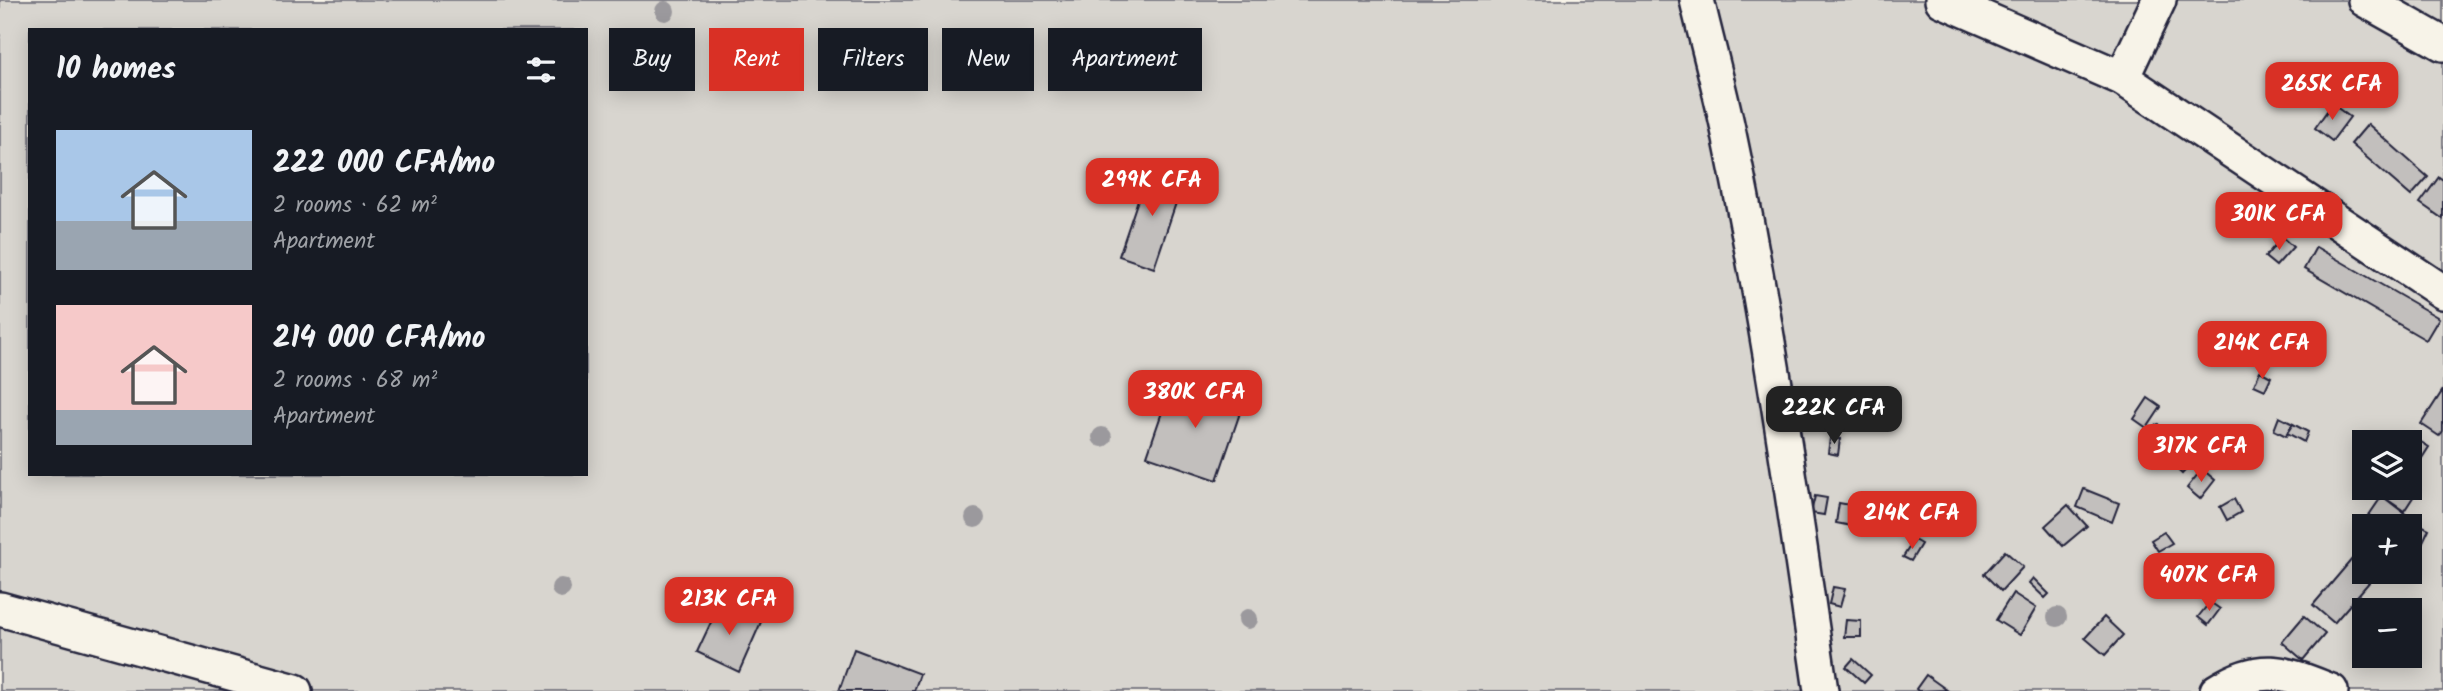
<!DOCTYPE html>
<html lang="en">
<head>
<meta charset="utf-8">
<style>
  :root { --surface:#171b24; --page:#20242c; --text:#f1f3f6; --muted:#9ea1a6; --accent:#d93025 }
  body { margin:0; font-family:Kalam,sans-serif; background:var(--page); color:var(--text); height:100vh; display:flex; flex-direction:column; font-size:26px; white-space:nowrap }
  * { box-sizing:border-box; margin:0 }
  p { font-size:23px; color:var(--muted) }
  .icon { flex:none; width:38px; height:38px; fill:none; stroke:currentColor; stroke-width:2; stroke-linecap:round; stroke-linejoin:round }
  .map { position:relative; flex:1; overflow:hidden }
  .sheet { position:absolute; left:28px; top:28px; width:560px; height:448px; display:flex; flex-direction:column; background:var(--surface); border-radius:0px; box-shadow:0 4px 18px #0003 }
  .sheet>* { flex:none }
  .hud { position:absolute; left:609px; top:28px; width:665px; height:63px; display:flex; gap:14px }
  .tools { position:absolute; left:2352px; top:430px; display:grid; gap:14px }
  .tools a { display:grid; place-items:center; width:70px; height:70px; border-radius:0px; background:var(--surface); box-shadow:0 4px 18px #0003; font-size:35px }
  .price { position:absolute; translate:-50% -60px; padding:0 16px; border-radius:14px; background:var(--accent); color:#fff; font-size:23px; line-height:46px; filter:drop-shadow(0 2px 4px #0008) }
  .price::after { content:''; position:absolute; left:50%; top:42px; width:21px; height:16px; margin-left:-10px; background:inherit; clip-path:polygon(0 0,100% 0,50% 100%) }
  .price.current { background:#222; color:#fff }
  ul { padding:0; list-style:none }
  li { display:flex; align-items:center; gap:21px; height:175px; padding:0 28px }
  li span { display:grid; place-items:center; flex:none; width:196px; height:140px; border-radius:0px; color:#555 }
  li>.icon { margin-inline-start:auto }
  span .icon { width:84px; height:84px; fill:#fffc; stroke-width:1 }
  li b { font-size:30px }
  h2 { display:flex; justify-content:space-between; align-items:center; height:84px; padding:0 28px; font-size:30px }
  .pill { padding:0 24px; border-radius:0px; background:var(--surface); box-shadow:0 4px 18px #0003; font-size:24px; line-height:63px }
  .pill.current { background:var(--accent); color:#fff }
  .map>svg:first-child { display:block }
  .green { fill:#d8d5cf; stroke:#7d7c85; stroke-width:2; fill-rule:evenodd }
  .building { fill:#c2bfbd; stroke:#22223b; stroke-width:2 }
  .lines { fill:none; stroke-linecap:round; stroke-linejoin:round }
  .minor-casing { stroke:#22223b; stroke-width:38 }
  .minor { stroke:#f7f3e8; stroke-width:33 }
  .tree { fill:#9b999d }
</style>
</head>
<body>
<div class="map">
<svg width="2443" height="691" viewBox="0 0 2443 691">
  <rect width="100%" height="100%" fill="#f7f3e8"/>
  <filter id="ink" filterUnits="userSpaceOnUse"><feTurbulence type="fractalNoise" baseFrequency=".0143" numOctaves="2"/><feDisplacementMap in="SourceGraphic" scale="14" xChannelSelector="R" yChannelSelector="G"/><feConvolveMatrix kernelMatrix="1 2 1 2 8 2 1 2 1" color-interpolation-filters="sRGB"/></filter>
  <g filter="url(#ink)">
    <!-- green -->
    <path class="green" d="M0,0H2443V691H0ZM30,30H586V474H30ZM2364,443H2410V488H2364ZM2364,527H2410V572H2364ZM2364,611H2410V656H2364Z"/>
    <!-- building -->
    <g class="building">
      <polygon points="2332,104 2350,117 2332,141 2315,128"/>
      <polygon points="2368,124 2428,177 2411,196 2351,144"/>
      <polygon points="1149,167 1184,179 1154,268 1119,256"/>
      <polygon points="2439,177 2443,180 2443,219 2420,203"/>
      <polygon points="2282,237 2293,247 2276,266 2265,257"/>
      <polygon points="2316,247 2439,318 2426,340 2304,269"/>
      <polygon points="2260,371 2271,377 2265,390 2254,385"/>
      <polygon points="1173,380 1243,404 1217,480 1147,456"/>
      <polygon points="2443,390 2443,431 2439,436 2421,424"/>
      <polygon points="2148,398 2161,407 2147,428 2134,419"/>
      <polygon points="2279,417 2293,424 2286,436 2274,430"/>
      <polygon points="2158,424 2162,432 2150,439 2145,431"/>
      <polygon points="2293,424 2308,432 2304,442 2287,433"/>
      <polygon points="2165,433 2194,461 2182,474 2152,446"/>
      <polygon points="2410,435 2429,447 2413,472 2410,470 2410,443 2406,443"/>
      <polygon points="1830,438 1840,439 1838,455 1828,453"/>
      <polygon points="2202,469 2215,480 2200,499 2187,488"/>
      <polygon points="2410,486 2417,491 2404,511 2382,496 2387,488 2410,488"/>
      <polygon points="2084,489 2119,503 2112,522 2077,507"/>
      <polygon points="1815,496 1827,498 1824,515 1811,513"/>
      <polygon points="2382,496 2408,516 2400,527 2385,527 2369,515"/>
      <polygon points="2234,499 2241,512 2227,520 2220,507"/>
      <polygon points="1839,503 1856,506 1852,526 1836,523"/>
      <polygon points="2068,505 2087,526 2063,546 2045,526"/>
      <polygon points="1870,512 1882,515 1878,532 1866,529"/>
      <polygon points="2417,523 2429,529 2420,548 2410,543 2410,537"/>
      <polygon points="2164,532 2172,543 2158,551 2151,540"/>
      <polygon points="1914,540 1921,544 1911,561 1903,557"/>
      <polygon points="2364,545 2364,572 2378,572 2334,623 2313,605"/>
      <polygon points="2005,551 2023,567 2001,591 1984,574"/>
      <polygon points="2179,567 2189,575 2180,587 2170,580"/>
      <polygon points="2033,578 2049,594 2045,598 2029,583"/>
      <polygon points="1833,587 1845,589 1840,607 1829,604"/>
      <polygon points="2013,593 2036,608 2020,635 1996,620"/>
      <polygon points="2210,602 2220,609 2208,625 2198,617"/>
      <polygon points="720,603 761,622 739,672 697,652"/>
      <polygon points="2304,616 2325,634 2303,660 2282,642"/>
      <polygon points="2104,617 2123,635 2105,655 2085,638"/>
      <polygon points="1846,620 1861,621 1861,637 1844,637"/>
      <polygon points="854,649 920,674 914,691 839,691"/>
      <polygon points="1853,659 1871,675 1864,683 1846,667"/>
      <polygon points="1926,675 1947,690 1918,691 1916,689"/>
    </g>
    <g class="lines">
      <!-- minor casing -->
      <g class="minor-casing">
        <g id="minor">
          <path d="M1697,0C1707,43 1719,86 1728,129C1767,315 1794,503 1821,691"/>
          <polyline points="1942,0 2122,78 2443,292"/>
          <polyline points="2365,0 2443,44"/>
          <polyline points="2122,78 2159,0"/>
          <polyline points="0,609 295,691"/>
          <path d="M2217,691C2262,662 2285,673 2331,691"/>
        </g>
      </g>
      <!-- minor -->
      <use href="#minor" class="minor"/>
    </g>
    <!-- trees -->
    <g class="tree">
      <circle cx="665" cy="11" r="10"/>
      <circle cx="1102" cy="437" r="10"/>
      <circle cx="975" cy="518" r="10"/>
      <circle cx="561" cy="588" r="10"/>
      <circle cx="2057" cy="617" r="10"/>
      <circle cx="1248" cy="619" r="10"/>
    </g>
  </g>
</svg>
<div class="tools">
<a><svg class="icon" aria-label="layers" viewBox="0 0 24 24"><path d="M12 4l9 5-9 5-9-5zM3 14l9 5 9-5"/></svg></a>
<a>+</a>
<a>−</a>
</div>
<b class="price" style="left:2332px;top:122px">265K CFA</b>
<b class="price" style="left:1152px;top:218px">299K CFA</b>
<b class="price" style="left:2279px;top:252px">301K CFA</b>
<b class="price" style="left:2262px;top:381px">214K CFA</b>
<b class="price" style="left:1195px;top:430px">380K CFA</b>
<b class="price current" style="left:1834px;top:446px">222K CFA</b>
<b class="price" style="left:2201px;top:484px">317K CFA</b>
<b class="price" style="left:1912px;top:551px">214K CFA</b>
<b class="price" style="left:2209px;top:613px">407K CFA</b>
<b class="price" style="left:729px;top:637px">213K CFA</b>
<div class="hud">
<a class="pill">Buy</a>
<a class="pill current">Rent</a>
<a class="pill">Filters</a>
<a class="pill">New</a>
<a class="pill">Apartment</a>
</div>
<section class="sheet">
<h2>10 homes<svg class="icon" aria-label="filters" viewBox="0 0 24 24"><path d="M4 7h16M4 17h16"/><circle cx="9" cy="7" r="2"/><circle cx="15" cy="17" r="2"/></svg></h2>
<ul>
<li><span style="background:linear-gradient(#a9c7e8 65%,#9aa5b1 0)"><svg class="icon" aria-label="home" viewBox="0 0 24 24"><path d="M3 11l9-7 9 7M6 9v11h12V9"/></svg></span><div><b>222 000 CFA/mo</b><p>2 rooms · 62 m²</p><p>Apartment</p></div></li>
<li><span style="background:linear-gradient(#f6c9c9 75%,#9aa5b1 0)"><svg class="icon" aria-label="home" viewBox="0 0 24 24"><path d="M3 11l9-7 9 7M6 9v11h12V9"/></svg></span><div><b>214 000 CFA/mo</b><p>2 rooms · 68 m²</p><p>Apartment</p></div></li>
</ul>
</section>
</div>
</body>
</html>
